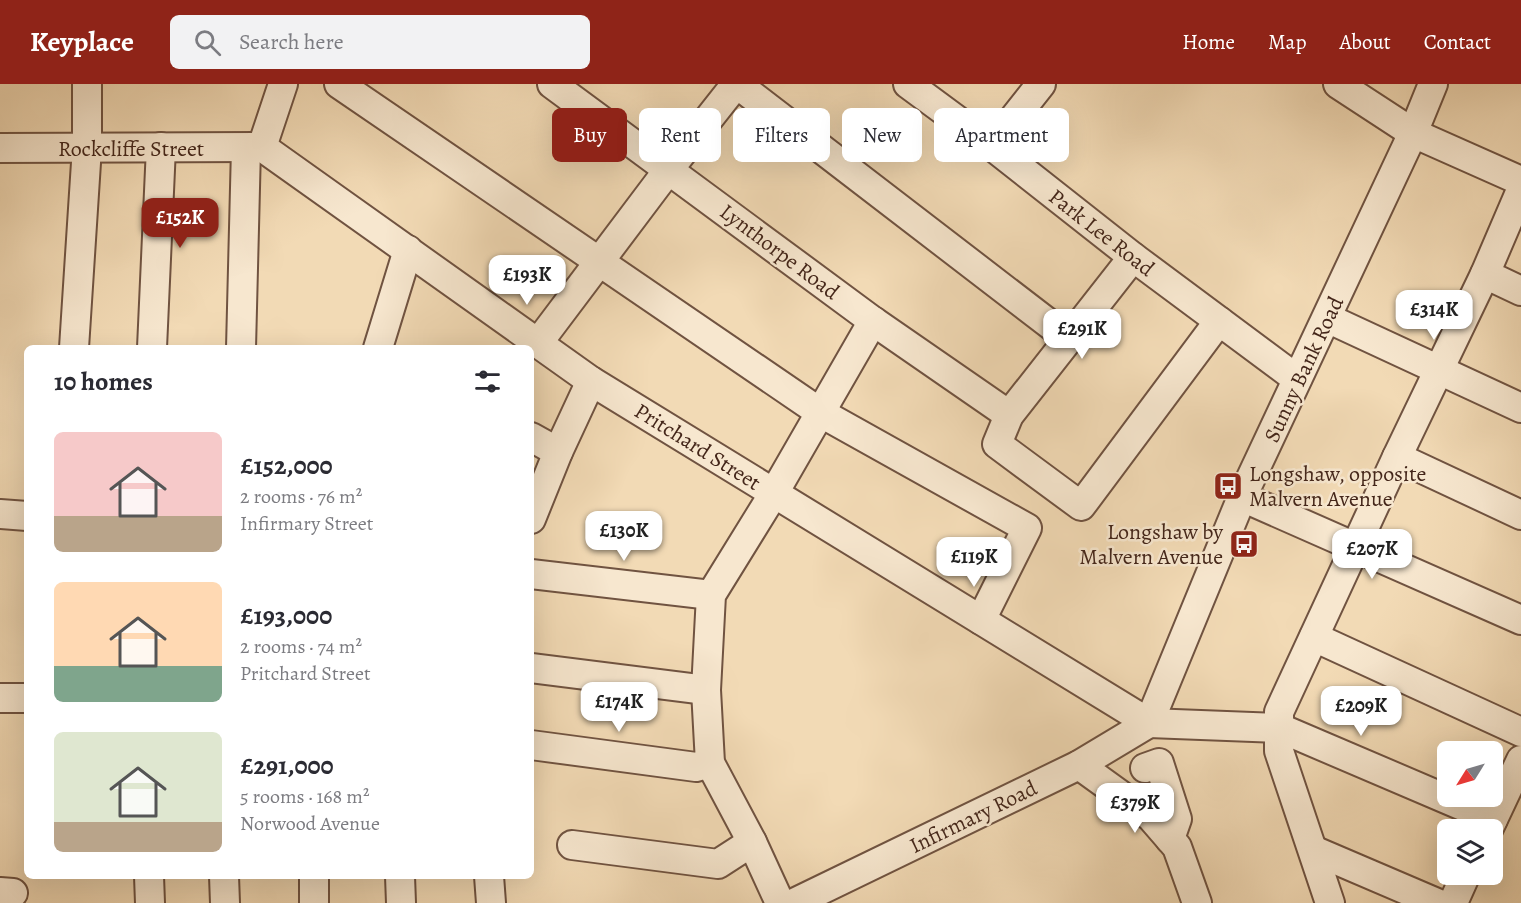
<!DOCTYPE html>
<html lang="en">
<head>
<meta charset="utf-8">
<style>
  :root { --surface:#fff; --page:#f2f2f3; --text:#2b2b33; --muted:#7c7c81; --accent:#8f2418 }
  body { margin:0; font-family:Alegreya,serif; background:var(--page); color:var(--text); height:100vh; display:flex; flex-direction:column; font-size:22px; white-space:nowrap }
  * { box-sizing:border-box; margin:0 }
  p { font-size:20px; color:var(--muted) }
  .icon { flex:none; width:33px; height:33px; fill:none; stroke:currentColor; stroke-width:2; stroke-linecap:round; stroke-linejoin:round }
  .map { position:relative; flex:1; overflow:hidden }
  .drawer { position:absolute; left:24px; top:261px; width:510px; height:534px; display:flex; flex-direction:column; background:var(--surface); border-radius:9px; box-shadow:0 6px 24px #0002 }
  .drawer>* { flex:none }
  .top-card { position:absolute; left:552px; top:24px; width:570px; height:54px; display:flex; gap:12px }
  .needle { width:39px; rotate:233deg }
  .fabs { position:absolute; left:1437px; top:657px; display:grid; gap:12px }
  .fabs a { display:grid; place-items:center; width:66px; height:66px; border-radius:9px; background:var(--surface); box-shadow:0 6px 24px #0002; font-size:30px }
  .price { position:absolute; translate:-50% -51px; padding:0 14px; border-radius:12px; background:#fff; color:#222; font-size:20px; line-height:39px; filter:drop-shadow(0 2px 3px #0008) }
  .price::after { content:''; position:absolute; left:50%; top:36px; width:18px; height:14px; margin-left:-9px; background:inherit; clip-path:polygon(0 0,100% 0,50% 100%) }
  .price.selected { background:var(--accent); color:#fff }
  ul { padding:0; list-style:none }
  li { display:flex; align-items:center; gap:18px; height:150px; padding:0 30px }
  li span { display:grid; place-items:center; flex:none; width:168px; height:120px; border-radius:9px; color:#555 }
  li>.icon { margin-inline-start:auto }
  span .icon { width:72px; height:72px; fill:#fffc; stroke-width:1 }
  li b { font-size:26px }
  h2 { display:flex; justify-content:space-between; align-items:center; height:72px; padding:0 30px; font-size:26px }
  .pill { padding:0 21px; border-radius:9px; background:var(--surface); box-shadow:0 6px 24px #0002; font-size:21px; line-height:54px }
  .pill.selected { background:var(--accent); color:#fff }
  header { display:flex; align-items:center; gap:36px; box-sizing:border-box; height:84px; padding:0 30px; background:var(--accent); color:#fff }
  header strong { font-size:28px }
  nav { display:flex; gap:33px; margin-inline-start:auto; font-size:21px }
  .search { width:420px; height:54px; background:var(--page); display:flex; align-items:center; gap:15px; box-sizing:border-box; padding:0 21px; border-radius:9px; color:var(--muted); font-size:22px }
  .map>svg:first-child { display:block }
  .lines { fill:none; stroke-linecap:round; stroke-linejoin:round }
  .minor-casing { stroke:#705341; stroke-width:32 }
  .minor { stroke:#f7e7cf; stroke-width:28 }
  .labels { text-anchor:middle; stroke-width:5; stroke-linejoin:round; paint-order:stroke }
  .street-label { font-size:22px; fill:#44261a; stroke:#f7e7cf }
  .poi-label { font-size:22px; fill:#44261a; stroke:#f7e7cf; text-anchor:start }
</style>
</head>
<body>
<header>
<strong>Keyplace</strong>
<div class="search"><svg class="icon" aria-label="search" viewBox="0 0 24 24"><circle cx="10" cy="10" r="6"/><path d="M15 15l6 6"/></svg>Search here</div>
<nav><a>Home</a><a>Map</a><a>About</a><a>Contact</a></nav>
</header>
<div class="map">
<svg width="1521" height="819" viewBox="0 0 1521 819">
  <rect width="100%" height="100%" fill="#f2dab5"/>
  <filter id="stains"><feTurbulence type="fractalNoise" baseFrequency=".00333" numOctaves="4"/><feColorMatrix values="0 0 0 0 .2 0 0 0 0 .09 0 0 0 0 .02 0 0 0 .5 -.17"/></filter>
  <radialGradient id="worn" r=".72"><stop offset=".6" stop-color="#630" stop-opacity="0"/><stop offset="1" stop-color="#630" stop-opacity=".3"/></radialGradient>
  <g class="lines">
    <!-- minor casing -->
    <g class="minor-casing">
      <g id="minor">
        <polyline points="339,0 821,329 1027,444 981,536"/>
        <polyline points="552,0 873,237 1009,331"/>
        <polyline points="908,0 992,62 1133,173 1297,295"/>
        <polyline points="1338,0 1413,49 1521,97"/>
        <polyline points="992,62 1041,0"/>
        <polyline points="262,63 591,297 1149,639"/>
        <polyline points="262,63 283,0"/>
        <polyline points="0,64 262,63"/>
        <polyline points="1521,106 1485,190 1521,207"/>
        <polyline points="1133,173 1009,331 997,360 1081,422 1219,237"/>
        <polyline points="1327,234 1521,324"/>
        <polyline points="538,259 669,85 736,0 737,0 1069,255"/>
        <polyline points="74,264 87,63 87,0"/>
        <polyline points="152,264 161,63"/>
        <polyline points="241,264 246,64"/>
        <polyline points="378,264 408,166"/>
        <polyline points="531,353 558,368"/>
        <polyline points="1397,373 1521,431"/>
        <polyline points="1242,413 1521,536"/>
        <polyline points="0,430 27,432"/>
        <polyline points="531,435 558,368 591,297"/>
        <polyline points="531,490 711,511"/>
        <polyline points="1314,553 1521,648"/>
        <polyline points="531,584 706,606"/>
        <polyline points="0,614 27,614"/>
        <polyline points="1149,639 1242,413 1413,49 1433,0"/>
        <polyline points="1149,639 1280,644 1493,735"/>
        <polyline points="531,661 696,683 710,679"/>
        <polyline points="1079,681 1151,733 1177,763 1197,819"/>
        <polyline points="1145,684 1159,679 1177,735 1170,755"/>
        <polyline points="1488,746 1521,676"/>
        <polyline points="572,761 718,780 752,758"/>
        <polyline points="1313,766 1437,819"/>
        <polyline points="149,792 150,819"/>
        <polyline points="224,792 225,819"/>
        <polyline points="314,792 314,819"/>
        <polyline points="400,792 401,819"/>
        <polyline points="489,792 491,819"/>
        <polyline points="0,808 13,809"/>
        <polyline points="780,819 752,758 710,679 706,606 711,511 774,409 873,237"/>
        <polyline points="794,819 1079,681 1149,639"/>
        <polyline points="1330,819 1279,667 1279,628 1397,373 1485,190"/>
        <polyline points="1453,819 1466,790"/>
      </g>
    </g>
    <!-- minor -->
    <use href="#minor" class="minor"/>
  </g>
  <!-- icons -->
  <defs>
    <g id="bus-square" transform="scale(1.5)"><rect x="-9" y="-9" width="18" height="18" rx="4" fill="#8f2418" stroke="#f7e7cf"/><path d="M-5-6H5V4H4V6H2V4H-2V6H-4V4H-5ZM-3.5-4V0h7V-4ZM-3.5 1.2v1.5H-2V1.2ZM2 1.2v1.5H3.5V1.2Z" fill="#fff"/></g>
  </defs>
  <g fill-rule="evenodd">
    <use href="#bus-square" x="1228" y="402"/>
    <use href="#bus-square" x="1244" y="460"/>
  </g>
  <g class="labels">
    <!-- street labels -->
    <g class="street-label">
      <text x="131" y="72">Rockcliffe Street</text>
      <text transform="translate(1102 148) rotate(38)" y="8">Park Lee Road</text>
      <text transform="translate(780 167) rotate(37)" y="8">Lynthorpe Road</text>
      <text transform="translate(1303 285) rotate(-65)" y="8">Sunny Bank Road</text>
      <text transform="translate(698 362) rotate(32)" y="8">Pritchard Street</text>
      <text transform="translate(973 732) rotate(-26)" y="8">Infirmary Road</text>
    </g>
    <!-- poi labels -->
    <g class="poi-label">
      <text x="1249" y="397">Longshaw, opposite<tspan x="1249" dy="25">Malvern Avenue</tspan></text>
      <text x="1223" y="455" text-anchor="end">Longshaw by<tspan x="1223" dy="25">Malvern Avenue</tspan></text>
    </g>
  </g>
  <rect width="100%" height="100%" filter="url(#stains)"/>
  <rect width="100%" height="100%" fill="url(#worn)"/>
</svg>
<div class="fabs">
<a><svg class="needle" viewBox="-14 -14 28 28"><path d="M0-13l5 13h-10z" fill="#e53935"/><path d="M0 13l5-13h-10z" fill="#7c7c81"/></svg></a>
<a><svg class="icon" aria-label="layers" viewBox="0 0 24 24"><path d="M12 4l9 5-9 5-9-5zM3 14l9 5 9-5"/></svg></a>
</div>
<b class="price selected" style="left:180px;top:165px">£152K</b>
<b class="price" style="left:527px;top:222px">£193K</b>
<b class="price" style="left:1434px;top:257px">£314K</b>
<b class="price" style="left:1082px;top:276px">£291K</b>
<b class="price" style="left:624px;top:478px">£130K</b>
<b class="price" style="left:1372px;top:496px">£207K</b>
<b class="price" style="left:974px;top:504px">£119K</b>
<b class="price" style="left:619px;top:649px">£174K</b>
<b class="price" style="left:1361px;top:653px">£209K</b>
<b class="price" style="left:1135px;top:750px">£379K</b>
<div class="top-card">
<a class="pill selected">Buy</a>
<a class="pill">Rent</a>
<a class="pill">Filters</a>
<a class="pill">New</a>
<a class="pill">Apartment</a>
</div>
<section class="drawer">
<h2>10 homes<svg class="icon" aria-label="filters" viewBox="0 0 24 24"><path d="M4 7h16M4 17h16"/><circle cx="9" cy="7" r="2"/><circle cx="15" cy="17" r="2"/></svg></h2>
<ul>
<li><span style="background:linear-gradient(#f6c9c9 70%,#b9a48a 0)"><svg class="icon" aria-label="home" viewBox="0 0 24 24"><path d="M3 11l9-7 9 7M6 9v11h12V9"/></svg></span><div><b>£152,000</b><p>2 rooms · 76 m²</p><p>Infirmary Street</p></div></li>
<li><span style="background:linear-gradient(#ffd9b3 70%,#7fa58c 0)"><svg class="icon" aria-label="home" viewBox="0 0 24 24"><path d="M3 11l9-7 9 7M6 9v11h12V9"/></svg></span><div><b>£193,000</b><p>2 rooms · 74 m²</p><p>Pritchard Street</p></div></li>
<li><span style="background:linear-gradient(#dfe7d0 75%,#b9a48a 0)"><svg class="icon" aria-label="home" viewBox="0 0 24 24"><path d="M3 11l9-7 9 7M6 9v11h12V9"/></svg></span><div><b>£291,000</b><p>5 rooms · 168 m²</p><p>Norwood Avenue</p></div></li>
</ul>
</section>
</div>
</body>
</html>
